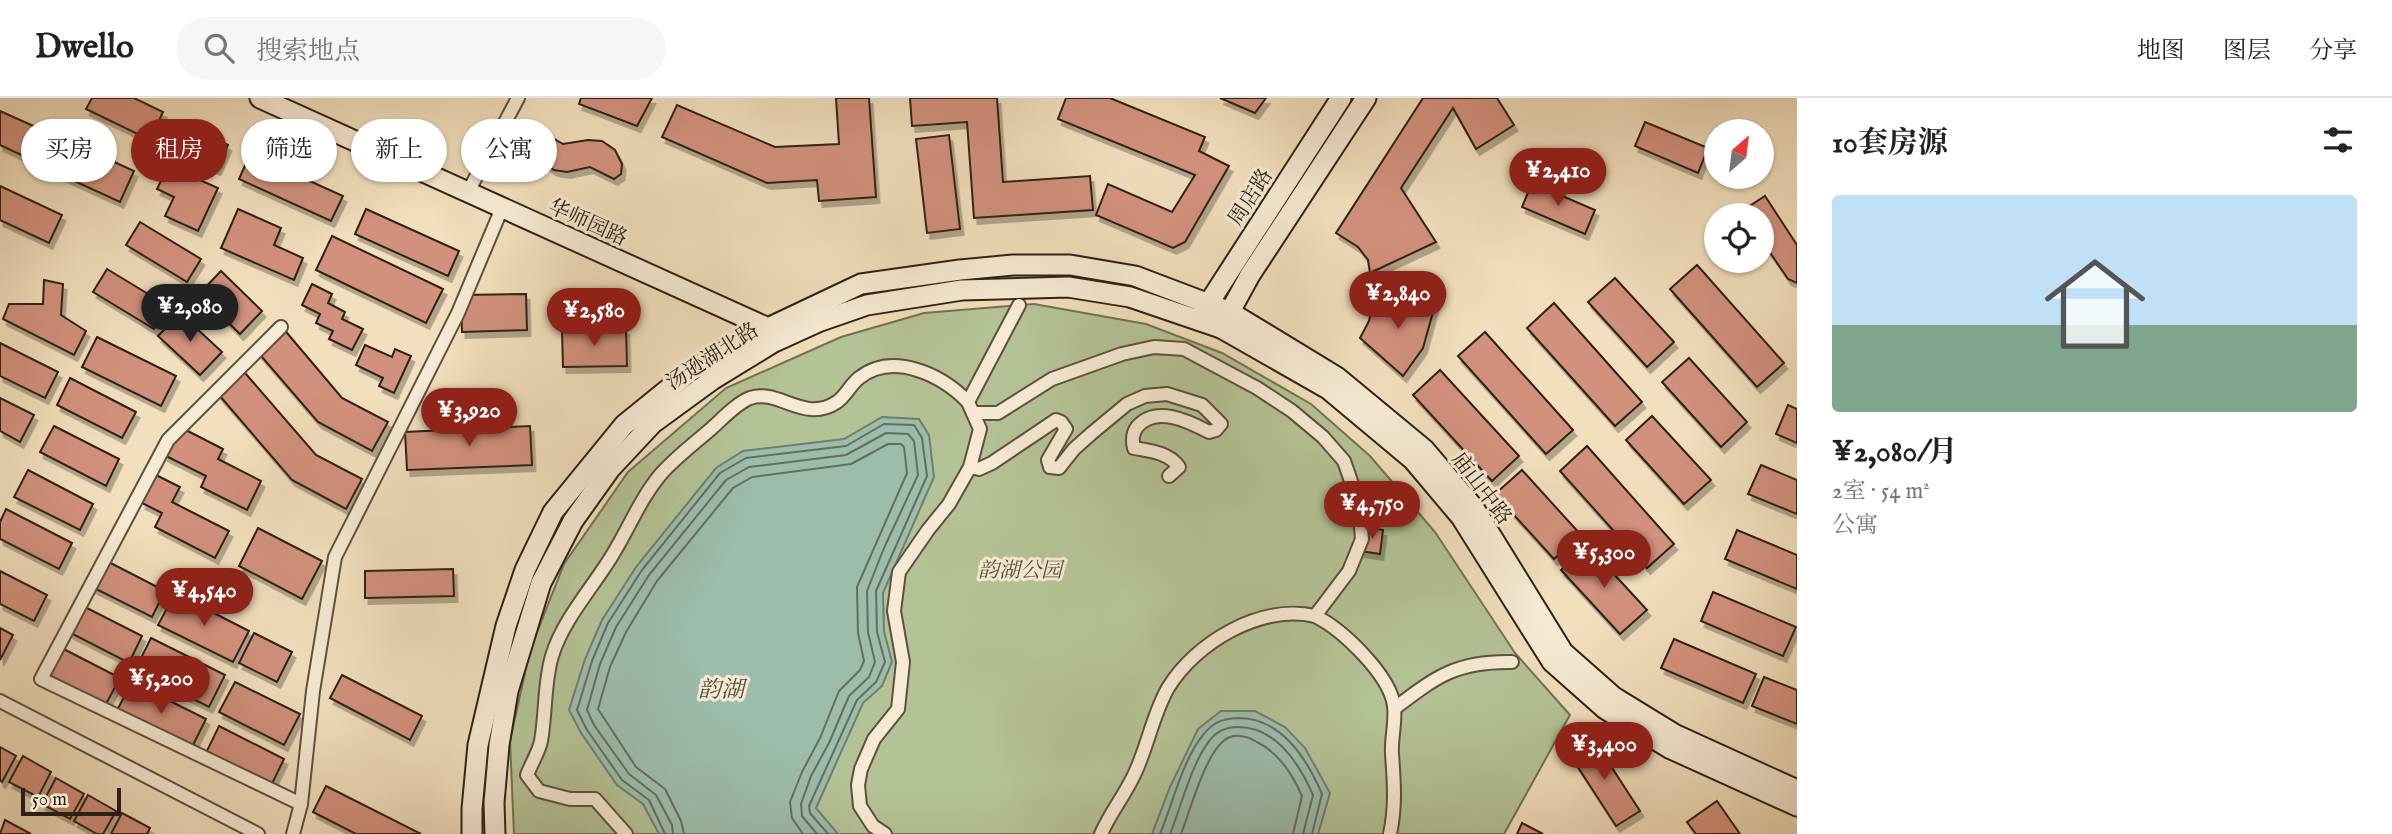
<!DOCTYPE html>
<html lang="zh">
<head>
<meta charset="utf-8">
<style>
  :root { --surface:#fff; --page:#f6f6f6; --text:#222; --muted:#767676; --line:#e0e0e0; --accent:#8f2418 }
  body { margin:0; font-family:"IM FELL English","Noto Serif SC",serif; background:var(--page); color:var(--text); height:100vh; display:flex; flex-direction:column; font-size:26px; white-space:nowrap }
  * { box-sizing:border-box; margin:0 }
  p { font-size:23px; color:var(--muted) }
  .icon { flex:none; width:38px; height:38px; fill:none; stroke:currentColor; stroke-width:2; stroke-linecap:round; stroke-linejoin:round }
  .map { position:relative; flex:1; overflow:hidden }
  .side { display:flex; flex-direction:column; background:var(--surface); width:595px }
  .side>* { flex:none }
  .top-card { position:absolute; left:21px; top:21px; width:665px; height:63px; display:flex; gap:14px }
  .needle { width:46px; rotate:28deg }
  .buttons { position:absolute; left:1704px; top:21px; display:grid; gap:14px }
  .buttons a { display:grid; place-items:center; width:70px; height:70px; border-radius:50%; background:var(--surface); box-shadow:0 2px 5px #0004; font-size:35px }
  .scale { position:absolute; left:21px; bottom:18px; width:100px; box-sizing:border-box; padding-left:7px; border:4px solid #2d2014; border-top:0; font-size:19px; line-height:24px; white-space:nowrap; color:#2d2014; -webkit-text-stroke:5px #f7ead4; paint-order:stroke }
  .price { position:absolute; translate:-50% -60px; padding:0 16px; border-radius:24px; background:var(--accent); color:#fff; font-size:23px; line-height:46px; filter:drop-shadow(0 2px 4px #0008) }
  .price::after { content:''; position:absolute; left:50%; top:42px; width:21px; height:16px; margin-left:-10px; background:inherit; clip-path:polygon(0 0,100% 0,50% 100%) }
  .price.selected { background:#222; color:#fff }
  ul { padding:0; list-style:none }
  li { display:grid; align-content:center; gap:14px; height:371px; padding:0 35px }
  li span { display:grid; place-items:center; height:217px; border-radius:7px; color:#555 }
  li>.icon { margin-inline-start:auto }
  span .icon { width:126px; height:126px; fill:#fffc; stroke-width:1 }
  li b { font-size:30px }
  h2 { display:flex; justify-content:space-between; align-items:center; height:84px; padding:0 35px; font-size:30px }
  .tag { padding:0 24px; border-radius:32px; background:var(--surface); box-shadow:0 2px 5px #0004; font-size:24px; line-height:63px }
  .tag.selected { background:var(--accent); color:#fff }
  header { display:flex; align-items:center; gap:42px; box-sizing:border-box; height:98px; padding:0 35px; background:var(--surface); border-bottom:2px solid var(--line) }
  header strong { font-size:33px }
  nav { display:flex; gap:38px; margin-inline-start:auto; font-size:24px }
  .search { width:490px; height:63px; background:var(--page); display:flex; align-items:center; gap:18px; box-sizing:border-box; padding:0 24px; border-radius:38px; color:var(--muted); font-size:26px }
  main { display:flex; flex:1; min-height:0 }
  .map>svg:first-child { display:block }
  .green { fill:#b4c396; stroke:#707255; stroke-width:2 }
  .water { fill:#9cbdac; stroke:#707e6f; stroke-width:2 }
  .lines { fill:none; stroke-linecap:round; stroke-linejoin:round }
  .shore { stroke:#646e60; stroke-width:2 }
  .building { fill:#d2917d; stroke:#2d2014; stroke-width:2; filter:url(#shadow) }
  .street-casing { stroke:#5e503e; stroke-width:16 }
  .secondary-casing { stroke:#2d2014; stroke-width:23 }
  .street { stroke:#f7ead4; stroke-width:12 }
  .secondary { stroke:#f7ead4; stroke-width:19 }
  .labels { text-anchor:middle; stroke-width:6; stroke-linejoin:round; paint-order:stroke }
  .street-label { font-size:21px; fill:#2d2014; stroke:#f7ead4 }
  .park-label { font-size:21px; font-style:italic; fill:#56513b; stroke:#f7ead4 }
  .water-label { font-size:23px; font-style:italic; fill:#4e4f42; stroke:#f7ead4 }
</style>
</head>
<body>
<header>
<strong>Dwello</strong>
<div class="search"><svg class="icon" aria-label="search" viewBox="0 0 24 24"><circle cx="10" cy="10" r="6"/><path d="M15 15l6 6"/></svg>搜索地点</div>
<nav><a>地图</a><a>图层</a><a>分享</a></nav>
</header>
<main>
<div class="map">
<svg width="1797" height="736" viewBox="0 0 1797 736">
  <defs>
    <filter id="shadow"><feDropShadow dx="3.5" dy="6" stdDeviation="0" flood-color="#0004"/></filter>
  </defs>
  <rect width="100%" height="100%" fill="#f2dfbd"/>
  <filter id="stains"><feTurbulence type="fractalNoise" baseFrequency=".00286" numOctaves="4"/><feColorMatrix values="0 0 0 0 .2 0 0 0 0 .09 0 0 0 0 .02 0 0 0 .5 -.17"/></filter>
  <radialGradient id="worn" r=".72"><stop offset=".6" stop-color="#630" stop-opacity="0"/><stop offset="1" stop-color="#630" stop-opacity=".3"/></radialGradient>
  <!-- green -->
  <polygon class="green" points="1034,206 1146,226 1222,255 1311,306 1370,358 1435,434 1515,555 1570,617 1504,736 514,736 510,643 530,552 564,466 628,374 726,290 841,239 924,215"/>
  <!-- water -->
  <g class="water">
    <polygon points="882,319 919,321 929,337 934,379 883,495 884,533 892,564 882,588 863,605 816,710 838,736 659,736 643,706 617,687 581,635 569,612 585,561 602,522 636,469 716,370 743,353 844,341"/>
    <polygon points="1221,613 1255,613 1285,629 1305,650 1330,695 1318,736 1152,736 1170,689 1198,631"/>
  </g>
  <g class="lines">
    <!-- shore -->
    <g class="shore">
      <polyline points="665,736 649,702 622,682 587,632 577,612 592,563 608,525 642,472 720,375 746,360 846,348 884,326 914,327 922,340 927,378 876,493 877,534 885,564 876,584 857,602 809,708 810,715 828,736"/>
      <polyline points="673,736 672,727 656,697 629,676 594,627 587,612 600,566 616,529 649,477 726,382 749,369 846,357 886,335 908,336 914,343 918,377 884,450 867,493 868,534 875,564 869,579 849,598 829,645 811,678 801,706 802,718 817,736"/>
      <polyline points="684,736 681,723 665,691 636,669 598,611 610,569 626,534 657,483 733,390 752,379 851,366 888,346 901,346 904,349 907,375 857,489 858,535 864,563 860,572 839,593 820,640 802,674 790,704 792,720 803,736"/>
      <path d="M1160,736C1173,705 1182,663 1203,637C1213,624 1224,620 1240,620C1282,621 1307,661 1322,696L1312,736"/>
      <path d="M1170,736C1181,709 1192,664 1210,642C1217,633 1227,629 1238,629C1276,629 1299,665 1313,697L1303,736"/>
      <path d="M1181,736C1190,714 1207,647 1230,639C1239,636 1250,640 1257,644C1279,655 1292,675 1302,698L1293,736"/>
    </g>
  </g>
  <!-- building -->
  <g class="building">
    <polygon points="92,0 134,0 163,14 150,42 86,11"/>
    <polygon points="581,0 652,0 637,28 579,6"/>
    <polygon points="836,0 869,0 876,99 819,103 817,82 767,85 662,39 677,7 775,49 839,46"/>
    <polygon points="910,0 997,0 1003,84 1090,78 1093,112 974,120 967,24 912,28"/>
    <polygon points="1066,0 1110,0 1205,39 1199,53 1229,68 1185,144 1173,150 1096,117 1108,86 1172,114 1195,77 1058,21"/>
    <polygon points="1220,0 1266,0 1255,15"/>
    <polygon points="1423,0 1497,0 1514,27 1476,51 1453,10 1401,90 1436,144 1370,175 1368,162 1358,149 1336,135"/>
    <polygon points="0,13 58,39 45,68 0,47"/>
    <polygon points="1645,24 1708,50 1698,75 1635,48"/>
    <polygon points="185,26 228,47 217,71 174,51"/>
    <polygon points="544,35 563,46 588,42 602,43 615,52 622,66 621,76 614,81 590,69 567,74 554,72 536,60 530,47 535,39"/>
    <polygon points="949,37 960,131 927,135 916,41"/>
    <polygon points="73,45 134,73 120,104 59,76"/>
    <polygon points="250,56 343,98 331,123 239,81"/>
    <polygon points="168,68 218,90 198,133 165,118 174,99 157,91"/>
    <polygon points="1532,85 1595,112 1585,136 1522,109"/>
    <polygon points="0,88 62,117 49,145 0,122"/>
    <polygon points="1765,98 1797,147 1797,185 1788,181 1762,143 1762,117 1745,117 1742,113"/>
    <polygon points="238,111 281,130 274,147 303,160 294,182 221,150"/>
    <polygon points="366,111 459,153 448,178 355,136"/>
    <polygon points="140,124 201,161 187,184 126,147"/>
    <polygon points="332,138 443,191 426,225 316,172"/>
    <polygon points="1697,167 1784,265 1757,289 1670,191"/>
    <polygon points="107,171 168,208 154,231 93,194"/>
    <polygon points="221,173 262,213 240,236 199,196"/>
    <polygon points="1615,180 1674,244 1647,269 1588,204"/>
    <polygon points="44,182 63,186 61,217 86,233 74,257 3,221 9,206 43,206"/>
    <polygon points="312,186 332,196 328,205 345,214 342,221 363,231 352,252 329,241 333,233 316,225 320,216 302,207"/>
    <polygon points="526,196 527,232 462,234 461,197"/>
    <polygon points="1374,201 1435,207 1423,250 1403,278 1360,240 1369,223"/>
    <polygon points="1554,205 1642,304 1615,328 1527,230"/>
    <polygon points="180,215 222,254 200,277 158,238"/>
    <polygon points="282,229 342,300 388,324 372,353 318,324 255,251"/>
    <polygon points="626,231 627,268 563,269 562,232"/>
    <polygon points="1485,234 1573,332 1546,356 1458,258"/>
    <polygon points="97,239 176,278 161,308 82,269"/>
    <polygon points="0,245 58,274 45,300 0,278"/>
    <polygon points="365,247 392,259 395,251 411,258 394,295 379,288 383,280 356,267"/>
    <polygon points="1689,260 1747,324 1721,349 1662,284"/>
    <polygon points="239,268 316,357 362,381 346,411 292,382 213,290"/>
    <polygon points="1440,272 1519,358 1492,383 1413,297"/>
    <polygon points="70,280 136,314 122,340 57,307"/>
    <polygon points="0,300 34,317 20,344 0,333"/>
    <polygon points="1788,307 1797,311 1797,345 1776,336"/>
    <polygon points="1652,318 1711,382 1684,406 1626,342"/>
    <polygon points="54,328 119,361 106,388 40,354"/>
    <polygon points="178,328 223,351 218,361 261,383 247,412 201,389 206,378 164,357"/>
    <polygon points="530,328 532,367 407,372 405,334"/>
    <polygon points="1587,348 1674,446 1647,470 1560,373"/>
    <polygon points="1761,367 1797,382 1797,416 1748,396"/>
    <polygon points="28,372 93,406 80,432 14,399"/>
    <polygon points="1522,372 1581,437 1554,461 1495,396"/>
    <polygon points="156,377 180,389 172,404 229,433 215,460 155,429 162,415 142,405"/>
    <polygon points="6,411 72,445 59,471 0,441 0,424"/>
    <polygon points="1364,429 1383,432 1380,456 1360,453"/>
    <polygon points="258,430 322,463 302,501 239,468"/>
    <polygon points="1737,432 1797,457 1797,491 1725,461"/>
    <polygon points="1588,448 1647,512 1620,536 1561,472"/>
    <polygon points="99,459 165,493 152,519 86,486"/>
    <polygon points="453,471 454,498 365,500 365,473"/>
    <polygon points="0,473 47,497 34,523 0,506"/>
    <polygon points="1713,494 1796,529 1783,558 1701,523"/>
    <polygon points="175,495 249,533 233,564 158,527"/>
    <polygon points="77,505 142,538 129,565 63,531"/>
    <polygon points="0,530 13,537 0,562"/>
    <polygon points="254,535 292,554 277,584 239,565"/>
    <polygon points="151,540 225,577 209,609 135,572"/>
    <polygon points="1674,541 1756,576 1743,605 1661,570"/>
    <polygon points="54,546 120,580 106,606 41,573"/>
    <polygon points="342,577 422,618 410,642 330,600"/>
    <polygon points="1764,579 1797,592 1797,626 1752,608"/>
    <polygon points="132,584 206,621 190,653 115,616"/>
    <polygon points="235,584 300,616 284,647 219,614"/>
    <polygon points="219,628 284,661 269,692 204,659"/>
    <polygon points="1592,639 1640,713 1616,728 1568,654"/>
    <polygon points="0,649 16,658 2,684 0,682"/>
    <polygon points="23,658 51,674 38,699 9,684"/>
    <polygon points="56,680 84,696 70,721 42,706"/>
    <polygon points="326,688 421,736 356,736 313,714"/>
    <polygon points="88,697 116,713 103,736 97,736 74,723"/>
    <polygon points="1717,703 1740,736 1696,736 1687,724"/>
    <polygon points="122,715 150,730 147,736 111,736"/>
    <polygon points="5,722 31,736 0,736"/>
    <polygon points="1522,725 1543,736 1517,736"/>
  </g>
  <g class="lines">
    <!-- street casing -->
    <g class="street-casing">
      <g id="street">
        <polyline points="468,94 518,0"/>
        <polyline points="281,229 168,342 41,581 301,706 293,736"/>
        <path d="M973,315H998L1052,281L1122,256L1154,249L1184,251L1257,290L1292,313L1323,339L1344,363L1359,406L1362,441L1349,473L1315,518C1261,506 1196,544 1168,590C1153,616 1148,647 1135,675C1125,697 1110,715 1101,736"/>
        <path d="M970,369L979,371L992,365L1056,322L1061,324L1066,331L1048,362L1050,369L1059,370L1074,351L1092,335L1127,306L1145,298L1167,296L1202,307L1221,326L1216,332L1209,334C1188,323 1156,307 1137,329C1132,336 1132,342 1134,350C1150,353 1168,354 1179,369L1169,378"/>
        <path d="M1315,518C1342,531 1390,577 1394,608C1396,624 1391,640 1392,656C1394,684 1396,708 1390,736"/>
        <polyline points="0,603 258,736"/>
        <path d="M1395,610C1437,578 1457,563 1512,564"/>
        <polyline points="301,706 313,593 335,459 458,215 502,110"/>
        <path d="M626,736L595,701H570L539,693L527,677C531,666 539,654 541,643C546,616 544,584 552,558C562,525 587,496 606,467C626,438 638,403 661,376C676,359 695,345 712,330C723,320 737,305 750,300C779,290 804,326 837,304C846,298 850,287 859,280C893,253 942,277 968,304"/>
        <polyline points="885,736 873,728 860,708 858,687 861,671 874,641 898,611 903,564 894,513 899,474 928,432 949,406 970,369 980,331 968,304 1019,207"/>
      </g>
    </g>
    <!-- secondary casing -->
    <g class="secondary-casing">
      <g id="secondary">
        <polyline points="260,0 768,230 771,238"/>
        <polyline points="1203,214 1341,0"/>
        <polyline points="1221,230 1328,291 1413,362 1461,419 1552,564 1605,611 1669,650 1797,708"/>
        <polyline points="472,736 472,711 478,647 506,528 525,472 553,414 624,327 693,271 768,230 861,186 960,172 1013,167 1070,167 1135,178 1230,214 1337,279 1424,351 1474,410 1563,554 1614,599 1676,637 1797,692"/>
        <polyline points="495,736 494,705 499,647 508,593 541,485 573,423 610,371 653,325 712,282 774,244 818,224 867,207 962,192 1068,189 1130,199 1221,230 1250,177 1366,0"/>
      </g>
    </g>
    <!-- street -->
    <use href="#street" class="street"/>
    <!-- secondary -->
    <use href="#secondary" class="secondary"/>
  </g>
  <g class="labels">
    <!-- street labels -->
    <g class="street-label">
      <text transform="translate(1250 99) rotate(-57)" y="7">周店路</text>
      <text transform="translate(588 124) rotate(24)" y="7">华师园路</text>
      <text transform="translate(712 258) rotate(-33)" y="7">汤逊湖北路</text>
      <text transform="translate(1482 390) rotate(53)" y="7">庙山中路</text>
    </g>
    <!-- park labels -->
    <g class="park-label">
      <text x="1020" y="479">韵湖公园</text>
    </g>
    <!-- water labels -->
    <g class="water-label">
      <text x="721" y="599">韵湖</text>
    </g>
  </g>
  <rect width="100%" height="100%" filter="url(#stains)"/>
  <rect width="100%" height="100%" fill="url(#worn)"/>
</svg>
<div class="buttons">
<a><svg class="needle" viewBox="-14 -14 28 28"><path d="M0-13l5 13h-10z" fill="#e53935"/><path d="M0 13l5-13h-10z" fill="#767676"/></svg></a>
<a><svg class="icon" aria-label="locate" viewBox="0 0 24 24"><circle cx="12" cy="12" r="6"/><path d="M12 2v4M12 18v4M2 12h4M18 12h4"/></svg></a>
</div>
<div class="scale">50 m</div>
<b class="price" style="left:1558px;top:110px">¥2,410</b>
<b class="price" style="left:1398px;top:233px">¥2,840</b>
<b class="price selected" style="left:190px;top:246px">¥2,080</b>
<b class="price" style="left:594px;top:250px">¥2,580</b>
<b class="price" style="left:469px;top:350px">¥3,920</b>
<b class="price" style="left:1372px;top:443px">¥4,750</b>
<b class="price" style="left:1604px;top:492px">¥5,300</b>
<b class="price" style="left:204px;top:530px">¥4,540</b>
<b class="price" style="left:161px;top:618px">¥5,200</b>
<b class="price" style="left:1604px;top:684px">¥3,400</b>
<div class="top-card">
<a class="tag">买房</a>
<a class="tag selected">租房</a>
<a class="tag">筛选</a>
<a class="tag">新上</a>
<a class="tag">公寓</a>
</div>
</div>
<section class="side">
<h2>10套房源<svg class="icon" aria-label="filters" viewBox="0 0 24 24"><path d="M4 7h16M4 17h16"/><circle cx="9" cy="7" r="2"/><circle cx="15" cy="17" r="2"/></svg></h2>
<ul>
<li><span style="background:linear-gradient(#bfe0f5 60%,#7fa58c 0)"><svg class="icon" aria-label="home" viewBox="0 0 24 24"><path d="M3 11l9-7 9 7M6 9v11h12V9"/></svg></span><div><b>¥2,080/月</b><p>2室 · 54 m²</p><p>公寓</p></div></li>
</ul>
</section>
</main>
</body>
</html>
